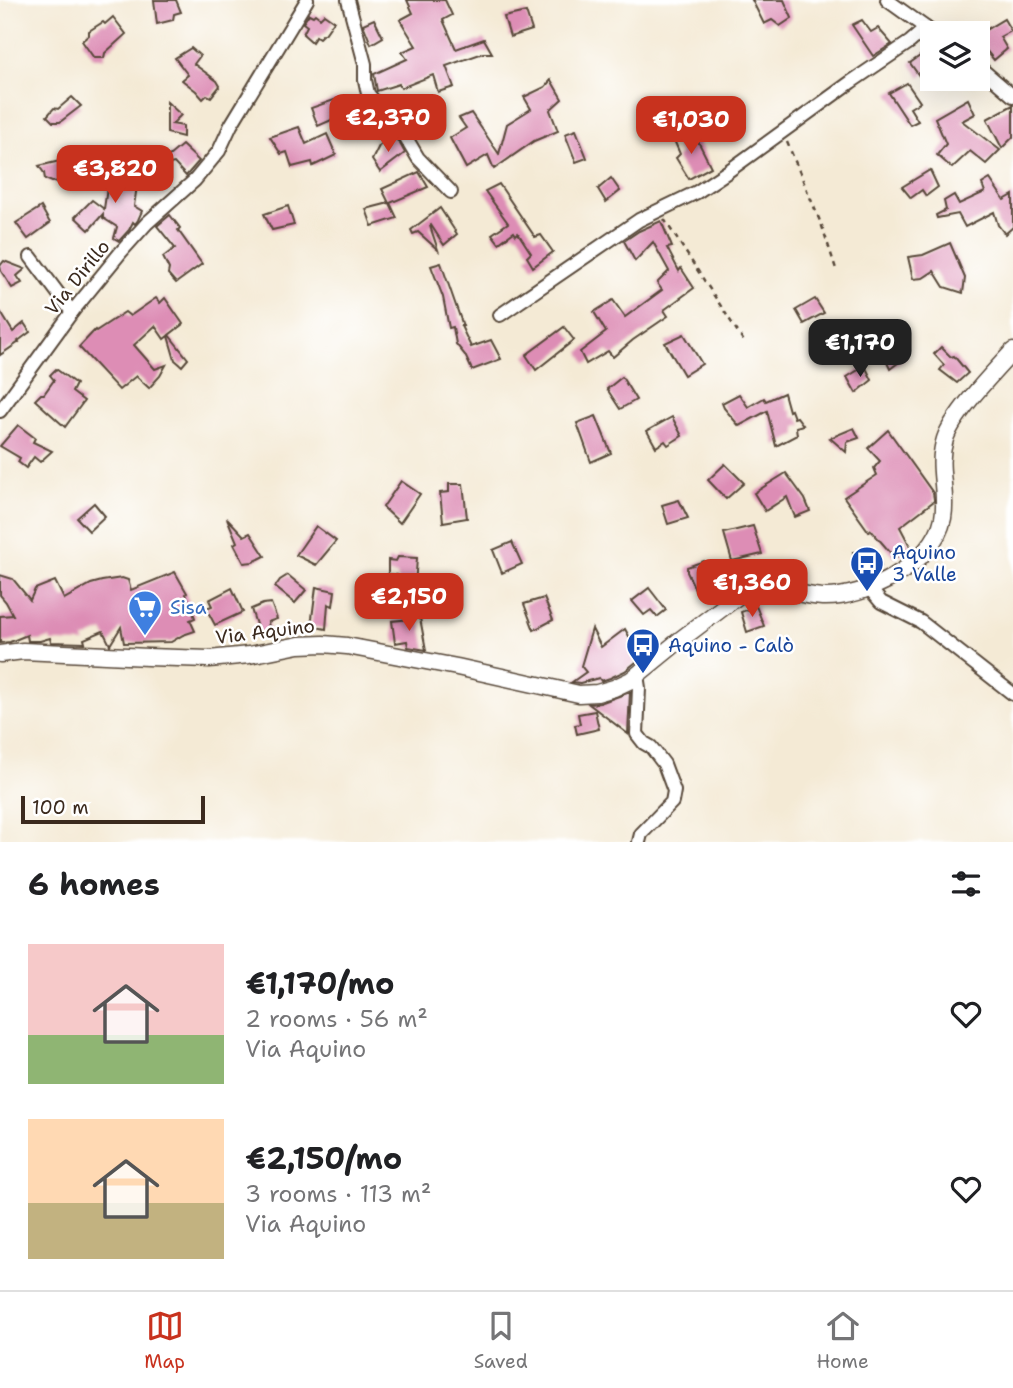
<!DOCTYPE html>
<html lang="en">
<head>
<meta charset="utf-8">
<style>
  :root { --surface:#fff; --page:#f6f6f6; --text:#202124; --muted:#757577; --line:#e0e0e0; --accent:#c8321e }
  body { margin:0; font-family:"Shantell Sans",sans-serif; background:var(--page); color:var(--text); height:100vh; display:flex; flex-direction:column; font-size:26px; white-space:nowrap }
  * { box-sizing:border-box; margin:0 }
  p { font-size:23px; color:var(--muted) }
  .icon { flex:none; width:38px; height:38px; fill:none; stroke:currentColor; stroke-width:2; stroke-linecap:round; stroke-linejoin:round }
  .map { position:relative; height:842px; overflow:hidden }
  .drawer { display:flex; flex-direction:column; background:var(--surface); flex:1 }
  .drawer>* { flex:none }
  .controls { position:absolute; left:920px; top:21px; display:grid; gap:14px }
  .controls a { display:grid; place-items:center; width:70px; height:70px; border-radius:0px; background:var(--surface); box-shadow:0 7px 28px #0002; font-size:35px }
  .scale { position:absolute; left:21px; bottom:18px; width:184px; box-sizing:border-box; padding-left:7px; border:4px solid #3b2a1e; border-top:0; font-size:19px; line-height:24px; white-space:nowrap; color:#3b2a1e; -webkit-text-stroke:5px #fff; paint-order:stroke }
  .price { position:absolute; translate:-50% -60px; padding:0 16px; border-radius:14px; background:var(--accent); color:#fff; font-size:23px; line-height:46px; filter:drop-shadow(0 2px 4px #0008) }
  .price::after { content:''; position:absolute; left:50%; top:42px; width:21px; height:16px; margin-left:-10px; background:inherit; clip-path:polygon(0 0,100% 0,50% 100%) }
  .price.selected { background:#222; color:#fff }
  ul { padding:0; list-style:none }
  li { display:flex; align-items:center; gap:21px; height:175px; padding:0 28px }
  li span { display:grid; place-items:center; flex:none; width:196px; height:140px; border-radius:0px; color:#555 }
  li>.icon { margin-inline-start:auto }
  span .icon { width:84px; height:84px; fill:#fffc; stroke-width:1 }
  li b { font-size:30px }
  h2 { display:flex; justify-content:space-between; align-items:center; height:84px; padding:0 28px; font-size:30px }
  .tab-bar { display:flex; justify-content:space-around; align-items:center; height:98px; border-top:2px solid var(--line); background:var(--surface); font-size:19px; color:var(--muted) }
  .tab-bar a { display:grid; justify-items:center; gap:4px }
  .tab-bar .selected { color:var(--accent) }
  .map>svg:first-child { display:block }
  .building { fill:#dd8db5 }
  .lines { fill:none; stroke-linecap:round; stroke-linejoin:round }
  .minor-casing { stroke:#574739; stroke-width:16 }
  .tertiary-casing { stroke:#574739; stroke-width:19 }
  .path { stroke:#574739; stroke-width:2.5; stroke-dasharray:5 5; stroke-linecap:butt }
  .minor { stroke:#fff; stroke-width:12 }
  .tertiary { stroke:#fff; stroke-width:16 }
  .labels { text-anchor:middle; stroke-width:5; stroke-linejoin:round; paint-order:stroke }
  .street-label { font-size:19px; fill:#3b2a1e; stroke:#fff }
  .transit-label { font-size:19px; fill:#164399; stroke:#fff; text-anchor:start }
  .shop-label { font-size:19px; fill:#366cbe; stroke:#fff; text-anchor:start }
</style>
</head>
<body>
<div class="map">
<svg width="1013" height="842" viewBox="0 0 1013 842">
  <rect width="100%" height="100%" fill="#fff"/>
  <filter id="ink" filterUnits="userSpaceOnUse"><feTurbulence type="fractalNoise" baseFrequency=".0143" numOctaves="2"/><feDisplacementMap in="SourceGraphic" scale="14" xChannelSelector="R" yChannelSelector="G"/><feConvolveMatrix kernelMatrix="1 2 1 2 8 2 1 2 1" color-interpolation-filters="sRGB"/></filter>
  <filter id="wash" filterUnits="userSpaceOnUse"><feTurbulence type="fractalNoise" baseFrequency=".00686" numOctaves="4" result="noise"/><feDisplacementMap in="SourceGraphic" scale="28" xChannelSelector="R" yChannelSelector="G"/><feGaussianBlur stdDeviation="1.57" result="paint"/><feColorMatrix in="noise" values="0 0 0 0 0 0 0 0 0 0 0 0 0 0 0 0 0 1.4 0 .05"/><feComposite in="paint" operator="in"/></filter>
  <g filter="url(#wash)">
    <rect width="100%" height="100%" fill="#f4ead5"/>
    <g id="blocks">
      <!-- building -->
      <g class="building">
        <polygon points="154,0 176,0 181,12 174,14 173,20 157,24"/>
        <polygon points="407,0 445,0 452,15 443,20 456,49 484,39 492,53 483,53 446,66 454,87 438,92 433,75 401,88 399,84 377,91 374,74 407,59 402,52 416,46 400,20 413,13"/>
        <polygon points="752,0 784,0 792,18 780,26 772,20 764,24"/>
        <polygon points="526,12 532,30 510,37 504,17"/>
        <polygon points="309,14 313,16 315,14 320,18 324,14 334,21 325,34 323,34 319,38 316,36 312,42 303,34 307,26 303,23"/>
        <polygon points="113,17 126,34 105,53 104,58 94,58 82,41 89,35 89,31 103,22 105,24"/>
        <polygon points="374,19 383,37 371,44 363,24"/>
        <polygon points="1004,19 1011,31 1000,37 1007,49 994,60 985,49 979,34"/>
        <polygon points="862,20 871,32 878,28 892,44 873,56 852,25"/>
        <polygon points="933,47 933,51 929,59 933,64 933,68 920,77 910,63"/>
        <polygon points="191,48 200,56 194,64 217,81 220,86 211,97 207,95 203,99 196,91 182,80 188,75 175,58"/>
        <polygon points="551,80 562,99 550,110 558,131 534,141 494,169 488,155 466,168 450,138 466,128 459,118 471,113 499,154 507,124 531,109 524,97 545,87"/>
        <polygon points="907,83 920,102 910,108 918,121 910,125 889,93"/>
        <polygon points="72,97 81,106 60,122 53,122 47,116 54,108 58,109"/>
        <polygon points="337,99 343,115 318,126 311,108"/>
        <polygon points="968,99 975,114 962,121 1000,150 986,164 970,151 952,168 937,155 946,144 935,118"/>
        <polygon points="167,102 181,115 172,124 183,126 183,137 167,133"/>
        <polygon points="1013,105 1013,137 1002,148 987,119"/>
        <polygon points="299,127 306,144 327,134 336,155 313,166 312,162 292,167 287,152 281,154 270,137"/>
        <polygon points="576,130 587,158 576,162 565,134"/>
        <polygon points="694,133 711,167 689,179 676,158 680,154 674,140"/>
        <polygon points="392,136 399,142 405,153 380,172 372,160 379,146"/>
        <polygon points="182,145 199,161 186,176 174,163 156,167"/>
        <polygon points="64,160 63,176 60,181 52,182 45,179 44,173 39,166"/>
        <polygon points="930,170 938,187 926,196 922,190 911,198 902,187"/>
        <polygon points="107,171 138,179 134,206 142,211 138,220 135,224 133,222 129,230 119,241 114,238 117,227 103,218 103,214 89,230 75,217 92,200 104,209 108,181 104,177"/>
        <polygon points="419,172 428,187 390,203 397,218 372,226 366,209 389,203 382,189"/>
        <polygon points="611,178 620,191 606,202 598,189"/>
        <polygon points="990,179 1004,200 1013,195 1013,227 1005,234 998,225 994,212 965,227 958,214 937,218 936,215 946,210 944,201 954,195 959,204 985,192 982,184"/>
        <polygon points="499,184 535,237 541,235 553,252 533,267 527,257 531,253 518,233 516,235 514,232 499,243 492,234 508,223 485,191"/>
        <polygon points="288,206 294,225 272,230 264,214"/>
        <polygon points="41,207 50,223 28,239 16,223"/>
        <polygon points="440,208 457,234 444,245 431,225 430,226 438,250 418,232 413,234 411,230"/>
        <polygon points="170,215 180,228 178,230 202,264 176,283 168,274 169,269 163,257 175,248 157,226"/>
        <polygon points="661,221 672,247 667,248 679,271 681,268 694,288 664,310 668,316 633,340 613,357 608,351 586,364 580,352 606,332 594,312 613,300 625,317 662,290 657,283 669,271 653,242 635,261 624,241 639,231"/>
        <polygon points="950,243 965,278 963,293 944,287 934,271 923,278 913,279 908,257 923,255"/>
        <polygon points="4,261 25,269 17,276 22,283 12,288 1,271 0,266"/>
        <polygon points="441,263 463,326 461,326 471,347 491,340 501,359 472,370 465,355 456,344 453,327 449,328 443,297 431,266"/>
        <polygon points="156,298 160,303 165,298 183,324 169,335 188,359 182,366 175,360 168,336 164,339 155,326 134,345 155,369 166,365 160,376 149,388 136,376 119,390 79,347 95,330 96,331 125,312 130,316"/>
        <polygon points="815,299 824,313 804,324 796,310"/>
        <polygon points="0,311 13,332 24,323 30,332 18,341 19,342 0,355"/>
        <polygon points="564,327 574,340 536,370 526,355"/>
        <polygon points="684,334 702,364 684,375 665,343"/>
        <polygon points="900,345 907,356 890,369 883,354"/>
        <polygon points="941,347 951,357 954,356 968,373 957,383 940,370 944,365 934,354"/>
        <polygon points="865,366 872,380 856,393 847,377"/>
        <polygon points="56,369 76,384 72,392 84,401 65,427 35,400 41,394 44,394 54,380 50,375"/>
        <polygon points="622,377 636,400 620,409 607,389"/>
        <polygon points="784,393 789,411 791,410 794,418 797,417 803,425 796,427 797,435 776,446 767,411 739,426 724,408 722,403 739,394 748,407 764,398 766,401"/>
        <polygon points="596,416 611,453 591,462 577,423"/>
        <polygon points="672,417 682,436 668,445 665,441 656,447 647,431"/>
        <polygon points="18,425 35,438 33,442 52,451 40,462 34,457 26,468 18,462 20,458 0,446"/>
        <polygon points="854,428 859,438 847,442 846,452 830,438"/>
        <polygon points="888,430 933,493 934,499 934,501 900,527 911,548 903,556 900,553 895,558 870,529 871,531 869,532 844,497 877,475 874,468 880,461 868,448"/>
        <polygon points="725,464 744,483 726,499 708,480"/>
        <polygon points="786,473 805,499 810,511 795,517 787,497 765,511 754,493"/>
        <polygon points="401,481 420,494 400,523 383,507"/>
        <polygon points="449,484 463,484 467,518 443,522 440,493 449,492"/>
        <polygon points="679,500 688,518 668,524 662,505"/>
        <polygon points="94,503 105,516 89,531 77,518"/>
        <polygon points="227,518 244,536 250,533 265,556 253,562 244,563 234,544 237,542"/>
        <polygon points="316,526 336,541 316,565 296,555"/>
        <polygon points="753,526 762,554 732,561 724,533"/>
        <polygon points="512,542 522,564 502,573 493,550"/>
        <polygon points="853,552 878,554 881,566 856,569"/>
        <polygon points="398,557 417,558 415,586 422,585 424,601 414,603 414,606 410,606 406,583 398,582 397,575 388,574 388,560 396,561"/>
        <polygon points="704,561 715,586 696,591 687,572 687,567"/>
        <polygon points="175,572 187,593 186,594 195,618 190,620 195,631 183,635 171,642 124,643 121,627 110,645 103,631 84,639 85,643 51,642 50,638 40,641 28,641 27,635 10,642 0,643 0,616 13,615 6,602 0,595 0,575 13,579 30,600 35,589 55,581 64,599 91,584 102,581 122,578 128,580 131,590"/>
        <polygon points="288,575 306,590 295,603 275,587 280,580"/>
        <polygon points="316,587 335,591 333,606 328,604 326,629 311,626"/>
        <polygon points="232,588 243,612 215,625 206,608 212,606 209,600"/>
        <polygon points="649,588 666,610 657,617 651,610 644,615 632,601"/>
        <polygon points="544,598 553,620 534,630 524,604"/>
        <polygon points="271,603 277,619 268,622 270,633 260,637 251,609 263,604"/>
        <polygon points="756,606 764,626 747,632 741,612"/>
        <polygon points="420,618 426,650 408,647 407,641 395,643 392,621"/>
        <polygon points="592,629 601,647 625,629 641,658 625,671 610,678 601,681 599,678 580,683 572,682 586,672 581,666"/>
        <polygon points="630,692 628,734 589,704 600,703"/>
        <polygon points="595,711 599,729 577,734 575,725 580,724 578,714"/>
      </g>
    </g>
  </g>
  <g filter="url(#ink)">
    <use href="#blocks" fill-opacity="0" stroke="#574739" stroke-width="2"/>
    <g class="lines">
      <!-- minor casing -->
      <g class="minor-casing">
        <g id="minor">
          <polyline points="348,0 365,64 365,80 368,94 386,115 401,129 418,158 451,192"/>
          <polyline points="887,0 933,33"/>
          <polyline points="978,66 1013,96"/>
          <polyline points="31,257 72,312"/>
          <polyline points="500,315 639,220 697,192 727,172 851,82 910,42 926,28"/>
          <polyline points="0,411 72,312 121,252 147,223 195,180 219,151 231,125 307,0"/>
          <polyline points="870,589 881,602 921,622 1013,694"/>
          <polyline points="637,675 639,688 637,734 644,743 651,747 664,764 674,791 672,802 641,834 639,842"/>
        </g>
      </g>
      <!-- tertiary casing -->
      <g class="tertiary-casing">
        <path id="tertiary" d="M0,654L23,651L148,657L209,659L249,655L299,645L323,644L347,646L457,667L579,694L597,693L614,688L631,680L680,640L746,590L756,586H765C783,589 803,596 822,597C865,599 934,564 943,518C948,491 936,467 945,439C953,414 994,372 1013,351"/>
      </g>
      <!-- path -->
      <g class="path">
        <polyline points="787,142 822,226 836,269"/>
        <polyline points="664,219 745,343"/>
      </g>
      <!-- minor -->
      <use href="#minor" class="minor"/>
      <!-- tertiary -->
      <use href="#tertiary" class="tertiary"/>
    </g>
  </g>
  <!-- icons -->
  <defs>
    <g id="bus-pin" transform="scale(1.75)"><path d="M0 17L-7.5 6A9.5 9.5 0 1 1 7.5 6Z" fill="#1a4fb4" stroke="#fff"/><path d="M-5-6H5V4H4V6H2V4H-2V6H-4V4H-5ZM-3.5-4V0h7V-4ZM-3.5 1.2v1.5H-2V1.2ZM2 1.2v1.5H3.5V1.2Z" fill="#fff"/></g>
    <g id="supermarket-pin" transform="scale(1.75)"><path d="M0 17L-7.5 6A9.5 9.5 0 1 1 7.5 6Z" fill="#3f7fe0" stroke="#fff"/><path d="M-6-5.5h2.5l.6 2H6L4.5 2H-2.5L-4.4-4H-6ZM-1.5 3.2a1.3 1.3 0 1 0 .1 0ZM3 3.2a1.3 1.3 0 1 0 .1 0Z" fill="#fff"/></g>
  </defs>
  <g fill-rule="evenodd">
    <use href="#bus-pin" x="867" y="563"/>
    <use href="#supermarket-pin" x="145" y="607"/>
    <use href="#bus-pin" x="643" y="645"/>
  </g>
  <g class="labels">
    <!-- street labels -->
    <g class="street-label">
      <text transform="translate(77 277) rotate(-51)" y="7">Via Dirillo</text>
      <text transform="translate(265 631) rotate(-7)" y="7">Via Aquino</text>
    </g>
    <!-- transit labels -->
    <g class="transit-label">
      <text x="892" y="559">Aquino<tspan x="892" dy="22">3 Valle</tspan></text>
      <text x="668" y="652">Aquino - Calò</text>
    </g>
    <!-- shop labels -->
    <g class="shop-label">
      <text x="170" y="614">Sisa</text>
    </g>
  </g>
</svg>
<div class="controls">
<a><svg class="icon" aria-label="layers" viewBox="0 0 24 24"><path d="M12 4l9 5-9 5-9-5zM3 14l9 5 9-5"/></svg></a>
</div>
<div class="scale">100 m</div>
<b class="price" style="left:388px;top:154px">€2,370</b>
<b class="price" style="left:691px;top:156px">€1,030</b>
<b class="price" style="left:115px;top:205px">€3,820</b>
<b class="price selected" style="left:860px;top:379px">€1,170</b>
<b class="price" style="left:752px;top:619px">€1,360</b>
<b class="price" style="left:409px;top:633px">€2,150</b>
</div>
<section class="drawer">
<h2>6 homes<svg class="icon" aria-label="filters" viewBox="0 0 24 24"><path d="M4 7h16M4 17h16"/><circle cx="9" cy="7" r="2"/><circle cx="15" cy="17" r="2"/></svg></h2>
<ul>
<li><span style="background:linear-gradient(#f6c9c9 65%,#8fb573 0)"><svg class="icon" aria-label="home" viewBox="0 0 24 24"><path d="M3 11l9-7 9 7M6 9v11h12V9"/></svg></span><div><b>€1,170/mo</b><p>2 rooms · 56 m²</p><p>Via Aquino</p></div><svg class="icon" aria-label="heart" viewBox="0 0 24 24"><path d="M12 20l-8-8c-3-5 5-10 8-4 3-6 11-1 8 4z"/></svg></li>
<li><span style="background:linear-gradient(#ffd9b3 60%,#c2b280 0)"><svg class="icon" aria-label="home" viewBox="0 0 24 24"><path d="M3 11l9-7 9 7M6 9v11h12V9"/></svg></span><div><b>€2,150/mo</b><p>3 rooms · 113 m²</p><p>Via Aquino</p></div><svg class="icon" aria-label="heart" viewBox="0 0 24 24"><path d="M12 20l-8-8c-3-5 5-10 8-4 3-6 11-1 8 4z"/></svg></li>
</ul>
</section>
<nav class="tab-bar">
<a class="selected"><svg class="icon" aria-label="map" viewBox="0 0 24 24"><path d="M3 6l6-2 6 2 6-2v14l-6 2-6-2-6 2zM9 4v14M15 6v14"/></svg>Map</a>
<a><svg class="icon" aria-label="saved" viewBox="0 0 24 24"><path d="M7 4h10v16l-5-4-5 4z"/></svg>Saved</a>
<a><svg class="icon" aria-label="home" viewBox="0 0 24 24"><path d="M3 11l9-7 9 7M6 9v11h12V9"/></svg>Home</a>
</nav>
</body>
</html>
